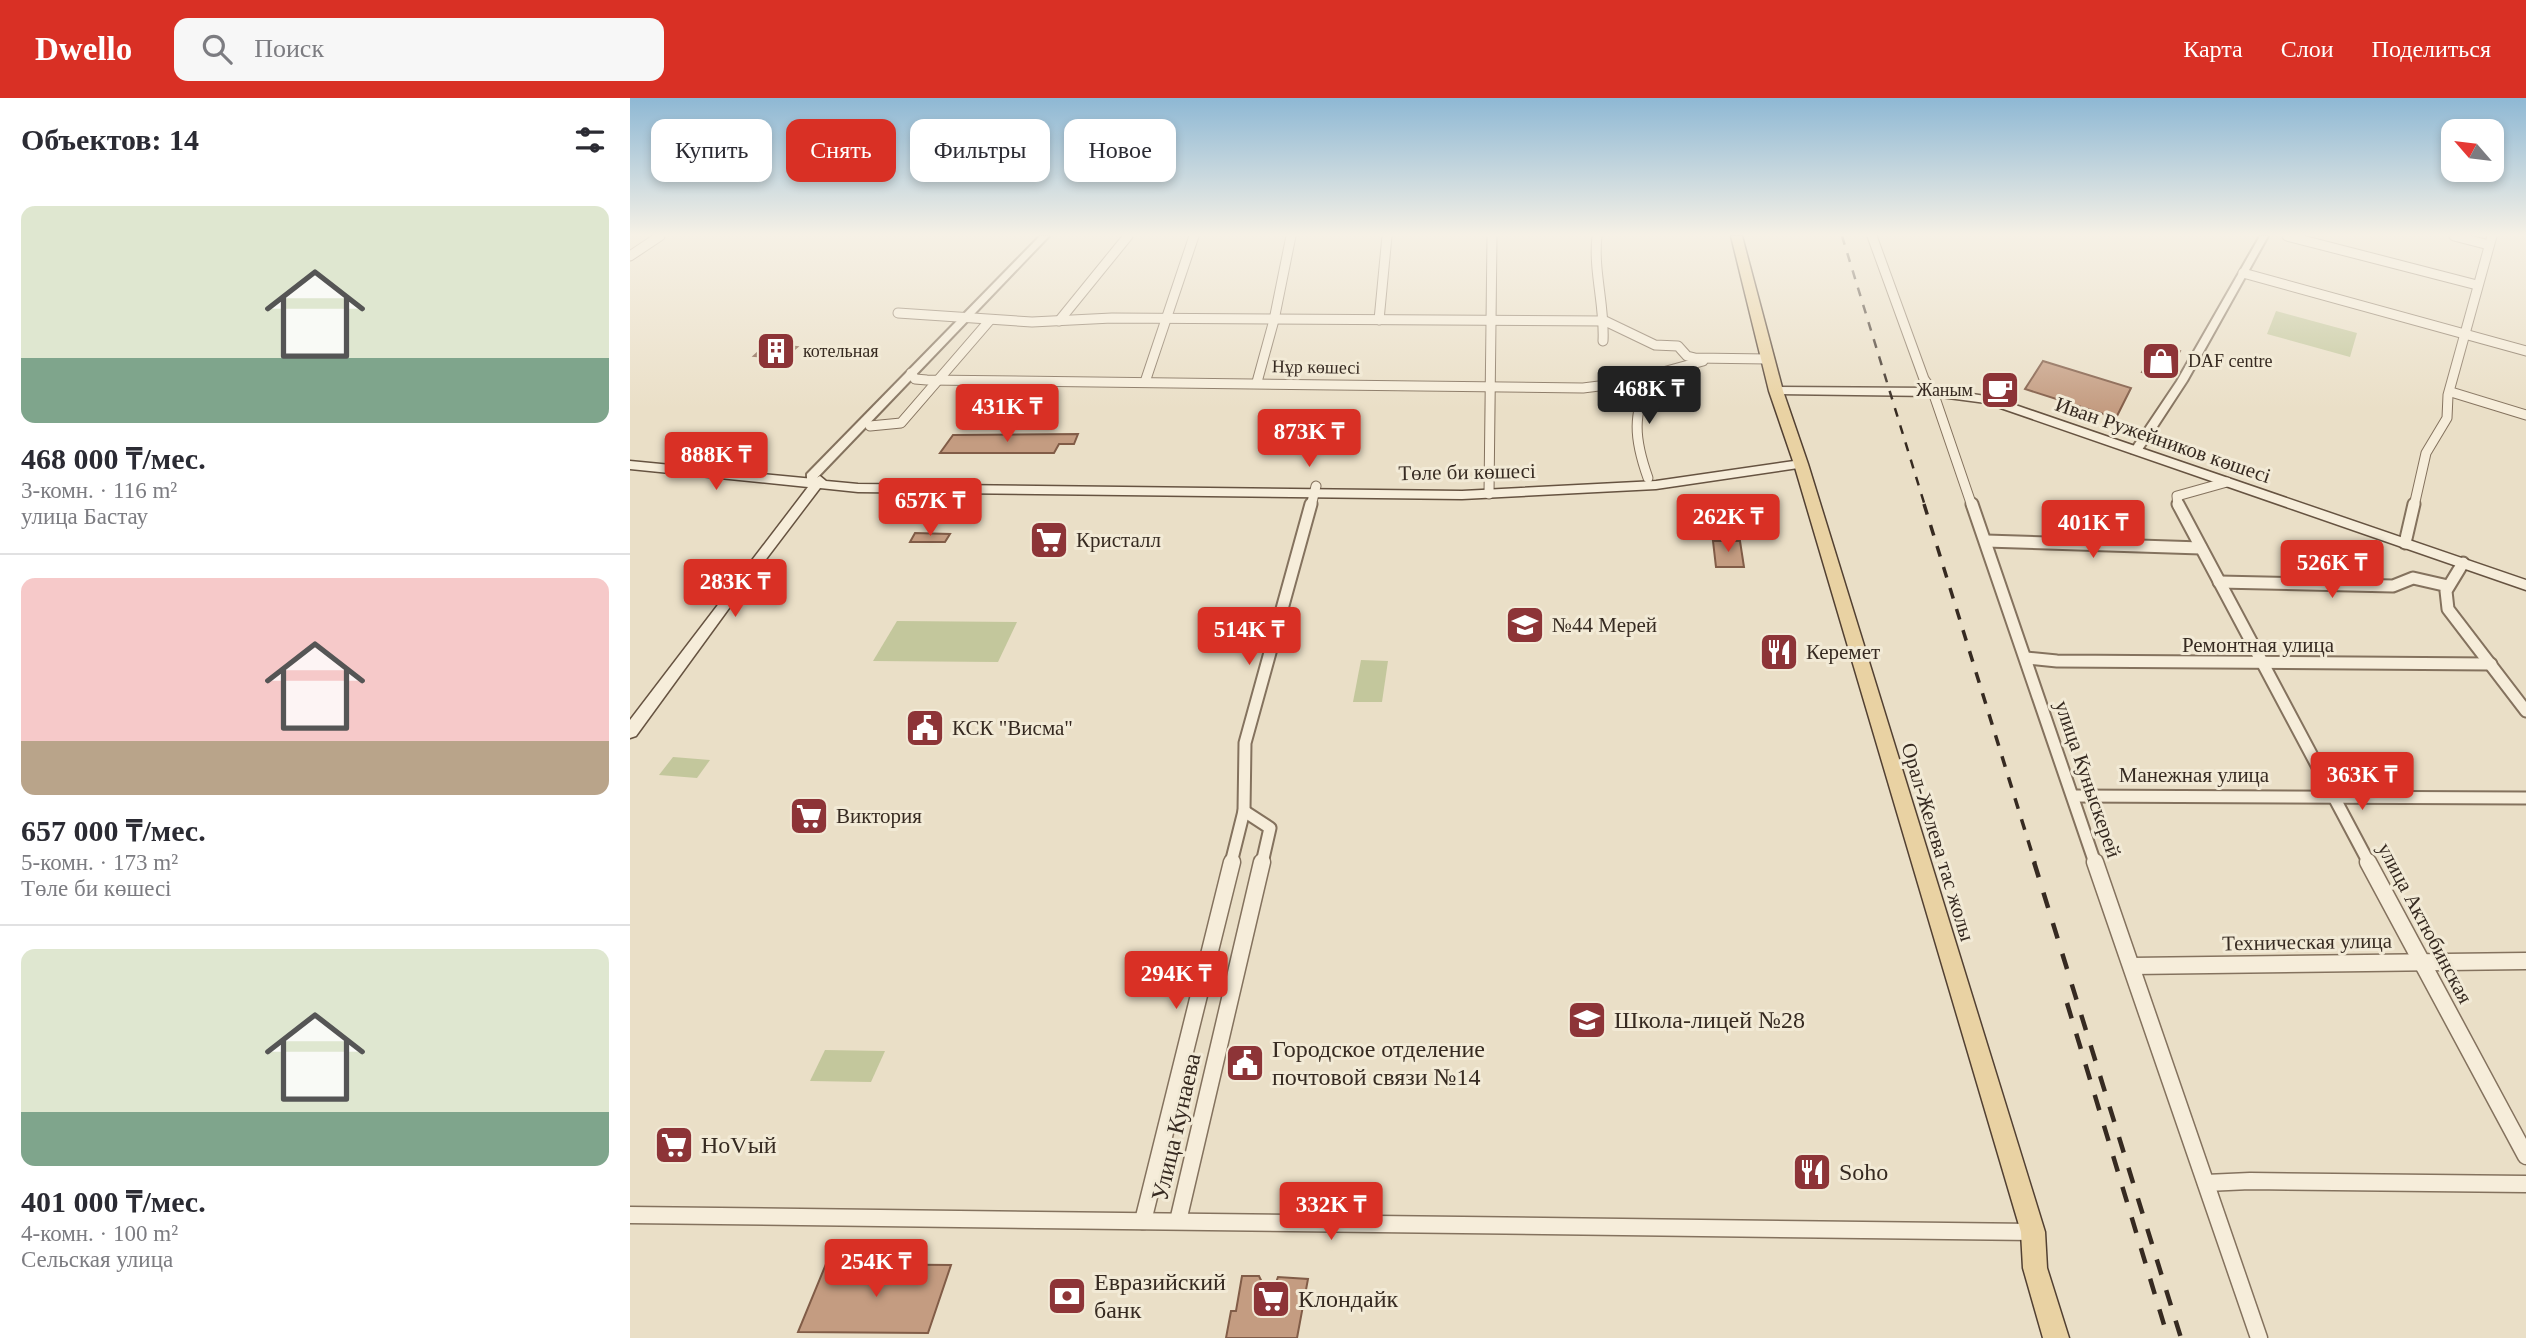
<!DOCTYPE html>
<html lang="ru">
<head>
<meta charset="utf-8">
<style>
  :root { --surface:#fff; --page:#f7f7f7; --text:#2b2b33; --muted:#7c7c81; --line:#e1e1e2; --accent:#d93025 }
  body { margin:0; font-family:"Times New Roman",serif; background:var(--page); color:var(--text); height:100vh; display:flex; flex-direction:column; font-size:26px; white-space:nowrap }
  * { box-sizing:border-box; margin:0 }
  p { font-size:23px; color:var(--muted) }
  .icon { flex:none; width:38px; height:38px; fill:none; stroke:currentColor; stroke-width:2; stroke-linecap:round; stroke-linejoin:round }
  .map { position:relative; flex:1; overflow:hidden }
  .sheet { display:flex; flex-direction:column; background:var(--surface); width:630px }
  .sheet>* { flex:none }
  .guide { position:absolute; left:21px; top:21px; width:665px; height:63px; display:flex; gap:14px }
  .needle { width:46px; rotate:298deg }
  .fabs { position:absolute; left:1811px; top:21px; display:grid; gap:14px }
  .fabs a { display:grid; place-items:center; width:63px; height:63px; border-radius:14px; background:var(--surface); box-shadow:0 4px 10px #0003; font-size:35px }
  .price { position:absolute; translate:-50% -60px; padding:0 16px; border-radius:7px; background:var(--accent); color:#fff; font-size:23px; line-height:46px; filter:drop-shadow(0 2px 4px #0008) }
  .price::after { content:''; position:absolute; left:50%; top:42px; width:21px; height:16px; margin-left:-10px; background:inherit; clip-path:polygon(0 0,100% 0,50% 100%) }
  .price.selected { background:#222; color:#fff }
  ul { padding:0; list-style:none }
  li { display:grid; align-content:center; gap:14px; height:371px; padding:0 21px }
  li+li { border-top:2px solid var(--line) }
  li span { display:grid; place-items:center; height:217px; border-radius:14px; color:#555 }
  li>.icon { margin-inline-start:auto }
  span .icon { width:126px; height:126px; fill:#fffc; stroke-width:1 }
  li b { font-size:30px }
  h2 { display:flex; justify-content:space-between; align-items:center; height:84px; padding:0 21px; font-size:30px }
  .tag { padding:0 24px; border-radius:14px; background:var(--surface); box-shadow:0 4px 10px #0003; font-size:24px; line-height:63px }
  .tag.selected { background:var(--accent); color:#fff }
  header { display:flex; align-items:center; gap:42px; box-sizing:border-box; height:98px; padding:0 35px; background:var(--accent); color:#fff }
  header strong { font-size:33px }
  nav { display:flex; gap:38px; margin-inline-start:auto; font-size:24px }
  .search { width:490px; height:63px; background:var(--page); display:flex; align-items:center; gap:18px; box-sizing:border-box; padding:0 24px; border-radius:14px; color:var(--muted); font-size:26px }
  main { display:flex; flex:1; min-height:0 }
  .map>svg:first-child { display:block }
  .green { fill:#c3c79c }
  .building { fill:#c49c81; stroke:#815c47; stroke-width:2 }
  .lines { fill:none; stroke-linecap:round; stroke-linejoin:round }
  .minor-far2-casing { stroke:#84725e; stroke-width:11 }
  .minor-far1-casing { stroke:#84725e; stroke-width:15 }
  .minor-casing { stroke:#84725e; stroke-width:19 }
  .tertiary-casing { stroke:#84725e; stroke-width:4 }
  .secondary-casing { stroke:#665341; stroke-width:3 }
  .primary-casing { stroke:#524032; stroke-width:3 }
  .minor-far2 { stroke:#f6edda; stroke-width:9 }
  .minor-far1 { stroke:#f6edda; stroke-width:11 }
  .minor { stroke:#f6edda; stroke-width:16 }
  .tertiary { fill:#f6edda; fill-rule:evenodd }
  .secondary { fill:#f6edda; fill-rule:evenodd }
  .primary { fill:#e9d2a3; fill-rule:evenodd }
  .rail-far2 { stroke:#362a21; stroke-width:2.5; stroke-dasharray:9 9; stroke-linecap:butt }
  .rail-far1 { stroke:#362a21; stroke-width:3.5; stroke-dasharray:11 11; stroke-linecap:butt }
  .rail { stroke:#362a21; stroke-width:4.5; stroke-dasharray:16 16; stroke-linecap:butt }
  .labels { text-anchor:middle; stroke-width:6; stroke-linejoin:round; paint-order:stroke }
  .far-poi-label { font-size:18px; fill:#362a21; stroke:#f2ead6; text-anchor:start }
  .far-street-label { font-size:18px; fill:#362a21; stroke:#f2ead6 }
  .street-label { font-size:21px; fill:#362a21; stroke:#f2ead6 }
  .poi-label { font-size:21px; fill:#362a21; stroke:#f2ead6; text-anchor:start }
  .near-poi-label { font-size:24px; fill:#362a21; stroke:#f2ead6; text-anchor:start }
  .near-street-label { font-size:24px; fill:#362a21; stroke:#f2ead6 }
</style>
</head>
<body>
<header>
<strong>Dwello</strong>
<div class="search"><svg class="icon" aria-label="search" viewBox="0 0 24 24"><circle cx="10" cy="10" r="6"/><path d="M15 15l6 6"/></svg>Поиск</div>
<nav><a>Карта</a><a>Слои</a><a>Поделиться</a></nav>
</header>
<main>
<section class="sheet">
<h2>Объектов: 14<svg class="icon" aria-label="filters" viewBox="0 0 24 24"><path d="M4 7h16M4 17h16"/><circle cx="9" cy="7" r="2"/><circle cx="15" cy="17" r="2"/></svg></h2>
<ul>
<li><span style="background:linear-gradient(#dfe7d0 70%,#7fa58c 0)"><svg class="icon" aria-label="home" viewBox="0 0 24 24"><path d="M3 11l9-7 9 7M6 9v11h12V9"/></svg></span><div><b>468 000 ₸/мес.</b><p>3-комн. · 116 m²</p><p>улица Бастау</p></div></li>
<li><span style="background:linear-gradient(#f6c9c9 75%,#b9a48a 0)"><svg class="icon" aria-label="home" viewBox="0 0 24 24"><path d="M3 11l9-7 9 7M6 9v11h12V9"/></svg></span><div><b>657 000 ₸/мес.</b><p>5-комн. · 173 m²</p><p>Төле би көшесі</p></div></li>
<li><span style="background:linear-gradient(#dfe7d0 75%,#7fa58c 0)"><svg class="icon" aria-label="home" viewBox="0 0 24 24"><path d="M3 11l9-7 9 7M6 9v11h12V9"/></svg></span><div><b>401 000 ₸/мес.</b><p>4-комн. · 100 m²</p><p>Сельская улица</p></div></li>
</ul>
</section>
<div class="map">
<svg width="1896" height="1240" viewBox="0 0 1896 1240">
  <rect width="100%" height="100%" fill="#eadfc7"/>
  <!-- green -->
  <g class="green">
    <polygon points="1646,213 1727,235 1720,259 1637,236"/>
    <polygon points="267,523 387,524 368,564 243,563"/>
    <polygon points="731,562 758,563 752,604 723,604"/>
    <polygon points="43,659 80,662 67,680 29,677"/>
    <polygon points="195,952 255,953 241,984 180,983"/>
  </g>
  <!-- building -->
  <g class="building">
    <polygon points="137,246 167,249 154,260 124,258"/>
    <polygon points="1528,246 1550,253 1534,280 1512,274"/>
    <polygon points="1413,263 1501,290 1486,320 1395,291"/>
    <polygon points="448,336 444,346 429,346 424,355 310,355 323,337"/>
    <polygon points="285,435 320,436 315,444 280,444"/>
    <polygon points="1083,443 1110,443 1114,469 1086,469"/>
    <polygon points="196,1166 321,1167 298,1235 168,1234"/>
    <polygon points="612,1178 629,1178 640,1201 648,1179 678,1181 667,1240 596,1240 601,1213 606,1213"/>
  </g>
  <g class="lines">
    <!-- minor-far2 casing -->
    <g class="minor-far2-casing">
      <g id="minor-far2">
        <path d="M967,138C963,173 975,208 973,243"/>
        <polyline points="1242,138 1294,281 1303,294 1342,408"/>
        <polyline points="1657,138 1847,187"/>
        <polyline points="1824,138 1859,147"/>
        <polyline points="0,158 30,138"/>
        <polyline points="1613,175 1896,253"/>
        <polyline points="268,215 402,224 482,220 975,223 1025,247 1048,248 1057,258 1065,260 1138,261"/>
        <polyline points="749,222 757,138"/>
        <polyline points="429,223 498,138"/>
        <polyline points="281,275 285,281 297,282 953,290 993,285 1073,263"/>
        <path d="M1018,277C1004,319 1003,338 1018,380"/>
        <polyline points="515,284 564,138"/>
        <polyline points="627,284 644,222 661,138"/>
        <polyline points="1821,294 1896,317"/>
        <polyline points="240,328 271,325 360,222"/>
        <polyline points="859,396 862,138"/>
        <polyline points="681,408 686,388"/>
        <polyline points="1548,408 1547,398 1597,384"/>
        <polyline points="1784,408 1796,355 1817,320 1818,297 1862,138"/>
      </g>
    </g>
    <!-- minor-far1 casing -->
    <g class="minor-far1-casing">
      <g id="minor-far1">
        <polyline points="1342,406 1465,765"/>
        <polyline points="1548,406 1739,765"/>
        <polyline points="1356,443 1571,450"/>
        <polyline points="1775,445 1784,406"/>
        <polyline points="1833,465 1816,493 1818,511 1896,613"/>
        <polyline points="1589,484 1763,488 1783,480 1818,488"/>
        <polyline points="1396,560 1427,563 1861,566"/>
        <polyline points="1443,698 1896,700"/>
        <polyline points="614,713 640,730 632,765"/>
        <polyline points="601,765 614,713 615,645 681,406"/>
      </g>
    </g>
    <!-- minor casing -->
    <g class="minor-casing">
      <g id="minor">
        <polyline points="1465,764 1629,1240"/>
        <polyline points="1738,764 1896,1058"/>
        <polyline points="1502,868 1896,863"/>
        <polyline points="1576,1085 1620,1083 1896,1086"/>
        <polyline points="0,1117 1403,1134"/>
        <polyline points="513,1123 602,764"/>
        <polyline points="548,1123 632,764"/>
      </g>
    </g>
    <!-- tertiary casing -->
    <g class="tertiary-casing">
      <g id="tertiary">
        <polygon points="410,138 419,138 185,382 177,382 177,376"/>
        <polygon points="1630,138 1638,138 1557,283 1510,355 1502,355 1500,353 1547,283"/>
      </g>
    </g>
    <!-- secondary casing -->
    <g class="secondary-casing">
      <g id="secondary">
        <polygon points="1146,289 1303,290 1362,299 1896,482 1896,492 1356,305 1303,298 1142,296 1140,293"/>
        <polygon points="1171,362 1175,363 1175,369 1026,391 832,401 228,394 190,390 105,502 6,638 0,640 0,622 178,389 0,371 0,363 184,381 190,378 196,383 228,386 832,393 1026,383"/>
      </g>
    </g>
    <!-- primary casing -->
    <g class="primary-casing">
      <polygon id="primary" points="1101,138 1112,138 1153,293 1178,366 1415,1134 1417,1170 1439,1240 1413,1240 1393,1170 1391,1134 1164,366 1139,293"/>
    </g>
    <!-- minor-far2 -->
    <use href="#minor-far2" class="minor-far2"/>
    <!-- minor-far1 -->
    <use href="#minor-far1" class="minor-far1"/>
    <!-- minor -->
    <use href="#minor" class="minor"/>
    <!-- tertiary -->
    <use href="#tertiary" class="tertiary"/>
    <!-- secondary -->
    <use href="#secondary" class="secondary"/>
    <!-- primary -->
    <use href="#primary" class="primary"/>
    <!-- rail-far2 -->
    <polyline class="rail-far2" points="1212,138 1295,408"/>
    <!-- rail-far1 -->
    <polyline class="rail-far1" points="1294,406 1405,765"/>
    <!-- rail -->
    <g class="rail">
      <polyline points="1404,764 1551,1240"/>
      <polyline points="1437,905 1538,1240"/>
    </g>
  </g>
  <!-- sky -->
  <linearGradient id="sky" x2="0" y2="1"><stop stop-color="#8eb8d4"/><stop offset="0.44" stop-color="#f6f1e6"/><stop offset="1" stop-color="#f6f1e6" stop-opacity="0"/></linearGradient>
  <rect width="1896" height="311" fill="url(#sky)"/>
  <!-- icons -->
  <defs>
    <g id="building-square" transform="scale(2.0125)"><rect x="-9" y="-9" width="18" height="18" rx="4" fill="#8d3437" stroke="#f2ead6"/><path d="M-4-6H4V6H1V3H-1V6H-4ZM-2.5-4.3h1.7v1.8h-1.7ZM.8-4.3h1.7v1.8H.8ZM-2.5-1h1.7V.8h-1.7ZM.8-1h1.7V.8H.8Z" fill="#fff"/></g>
    <g id="shop-square" transform="scale(2.0125)"><rect x="-9" y="-9" width="18" height="18" rx="4" fill="#8d3437" stroke="#f2ead6"/><path d="M-5-2.5h2.3a2.7 3.5 0 0 1 5.4 0H5L5.5 6h-11ZM-1.5-2.5h3a1.5 2.3 0 0 0-3 0Z" fill="#fff"/></g>
    <g id="cafe-square" transform="scale(2.0125)"><rect x="-9" y="-9" width="18" height="18" rx="4" fill="#8d3437" stroke="#f2ead6"/><path d="M-5.5-4.5H6V0H3Q3 3.5 0 3.5H-2.5Q-5.5 3.5-5.5 0ZM3-3.2v2h1.7v-2ZM-6 4.5H4V6H-6Z" fill="#fff"/></g>
    <g id="supermarket-square" transform="scale(2.0125)"><rect x="-9" y="-9" width="18" height="18" rx="4" fill="#8d3437" stroke="#f2ead6"/><path d="M-6-5.5h2.5l.6 2H6L4.5 2H-2.5L-4.4-4H-6ZM-1.5 3.2a1.3 1.3 0 1 0 .1 0ZM3 3.2a1.3 1.3 0 1 0 .1 0Z" fill="#fff"/></g>
    <g id="school-square" transform="scale(2.0125)"><rect x="-9" y="-9" width="18" height="18" rx="4" fill="#8d3437" stroke="#f2ead6"/><path d="M0-5L7-2L0 1L-7-2ZM-4 1L0 2.5L4 1V4Q0 6-4 4Z" fill="#fff"/></g>
    <g id="restaurant-square" transform="scale(2.0125)"><rect x="-9" y="-9" width="18" height="18" rx="4" fill="#8d3437" stroke="#f2ead6"/><path d="M-5-6h1v4h1v-4h1v4h1v-4h1v5L-1.5 .5V6h-2V.5L-5-1ZM5-6V6H3V1.5H1.5Q1.5-4 5-6Z" fill="#fff"/></g>
    <g id="civic-square" transform="scale(2.0125)"><rect x="-9" y="-9" width="18" height="18" rx="4" fill="#8d3437" stroke="#f2ead6"/><path d="M-.6-6.5H3V-4.5H.6V-3L4-1V1h2V6H-6V1h2V-1L-.6-3ZM-1.2 2.5V6h2.4V2.5Z" fill="#fff"/></g>
    <g id="bank-square" transform="scale(2.0125)"><rect x="-9" y="-9" width="18" height="18" rx="4" fill="#8d3437" stroke="#f2ead6"/><path d="M-6-4H6V4H-6ZM0-2.3a2.3 2.3 0 1 0 0 4.6a2.3 2.3 0 1 0 0-4.6Z" fill="#fff"/></g>
  </defs>
  <g fill-rule="evenodd">
    <use href="#building-square" x="146" y="253"/>
    <use href="#shop-square" x="1531" y="263"/>
    <use href="#cafe-square" x="1370" y="292"/>
    <use href="#supermarket-square" x="419" y="442"/>
    <use href="#school-square" x="895" y="527"/>
    <use href="#restaurant-square" x="1149" y="554"/>
    <use href="#civic-square" x="295" y="630"/>
    <use href="#supermarket-square" x="179" y="718"/>
    <use href="#school-square" x="957" y="922"/>
    <use href="#civic-square" x="615" y="965"/>
    <use href="#supermarket-square" x="44" y="1047"/>
    <use href="#restaurant-square" x="1182" y="1074"/>
    <use href="#bank-square" x="437" y="1198"/>
    <use href="#supermarket-square" x="641" y="1201"/>
  </g>
  <g class="labels">
    <!-- far-poi labels -->
    <g class="far-poi-label">
      <text x="173" y="259">котельная</text>
      <text x="1558" y="269">DAF centre</text>
      <text x="1343" y="298" text-anchor="end">Жаным</text>
    </g>
    <!-- far-street labels -->
    <g class="far-street-label">
      <text transform="translate(686 269) rotate(1)" y="6">Нұр көшесі</text>
    </g>
    <!-- street labels -->
    <g class="street-label">
      <text transform="translate(1533 342) rotate(19)" y="7">Иван Ружейников көшесі</text>
      <text transform="translate(837 374) rotate(-1)" y="7">Төле би көшесі</text>
      <text x="1628" y="554">Ремонтная улица</text>
      <text x="1564" y="684">Манежная улица</text>
      <text transform="translate(1458 681) rotate(71)" y="7">улица Куныскерей</text>
      <text transform="translate(1308 744) rotate(73)" y="7">Орал-Желева тас жолы</text>
      <text transform="translate(1795 825) rotate(62)" y="7">улица Актюбинская</text>
      <text transform="translate(1677 844) rotate(-1)" y="7">Техническая улица</text>
    </g>
    <!-- poi labels -->
    <g class="poi-label">
      <text x="446" y="449">Кристалл</text>
      <text x="922" y="534">№44 Мерей</text>
      <text x="1176" y="561">Керемет</text>
      <text x="322" y="637">КСК "Висма"</text>
      <text x="206" y="725">Виктория</text>
    </g>
    <!-- near-poi labels -->
    <g class="near-poi-label">
      <text x="984" y="930">Школа-лицей №28</text>
      <text x="642" y="959">Городское отделение<tspan x="642" dy="28">почтовой связи №14</tspan></text>
      <text x="71" y="1055">НоVый</text>
      <text x="1209" y="1082">Soho</text>
      <text x="464" y="1192">Евразийский<tspan x="464" dy="28">банк</tspan></text>
      <text x="668" y="1209">Клондайк</text>
    </g>
    <!-- near-street labels -->
    <g class="near-street-label">
      <text transform="translate(546 1029) rotate(-77)" y="8">Улица Кунаева</text>
    </g>
  </g>
</svg>
<div class="fabs">
<a><svg class="needle" viewBox="-14 -14 28 28"><path d="M0-13l5 13h-10z" fill="#e53935"/><path d="M0 13l5-13h-10z" fill="#7c7c81"/></svg></a>
</div>
<b class="price selected" style="left:1019px;top:328px">468K ₸</b>
<b class="price" style="left:377px;top:346px">431K ₸</b>
<b class="price" style="left:679px;top:371px">873K ₸</b>
<b class="price" style="left:86px;top:394px">888K ₸</b>
<b class="price" style="left:300px;top:440px">657K ₸</b>
<b class="price" style="left:1098px;top:456px">262K ₸</b>
<b class="price" style="left:1463px;top:462px">401K ₸</b>
<b class="price" style="left:1702px;top:502px">526K ₸</b>
<b class="price" style="left:105px;top:521px">283K ₸</b>
<b class="price" style="left:619px;top:569px">514K ₸</b>
<b class="price" style="left:1732px;top:714px">363K ₸</b>
<b class="price" style="left:546px;top:913px">294K ₸</b>
<b class="price" style="left:701px;top:1144px">332K ₸</b>
<b class="price" style="left:246px;top:1201px">254K ₸</b>
<div class="guide">
<a class="tag">Купить</a>
<a class="tag selected">Снять</a>
<a class="tag">Фильтры</a>
<a class="tag">Новое</a>
</div>
</div>
</main>
</body>
</html>
